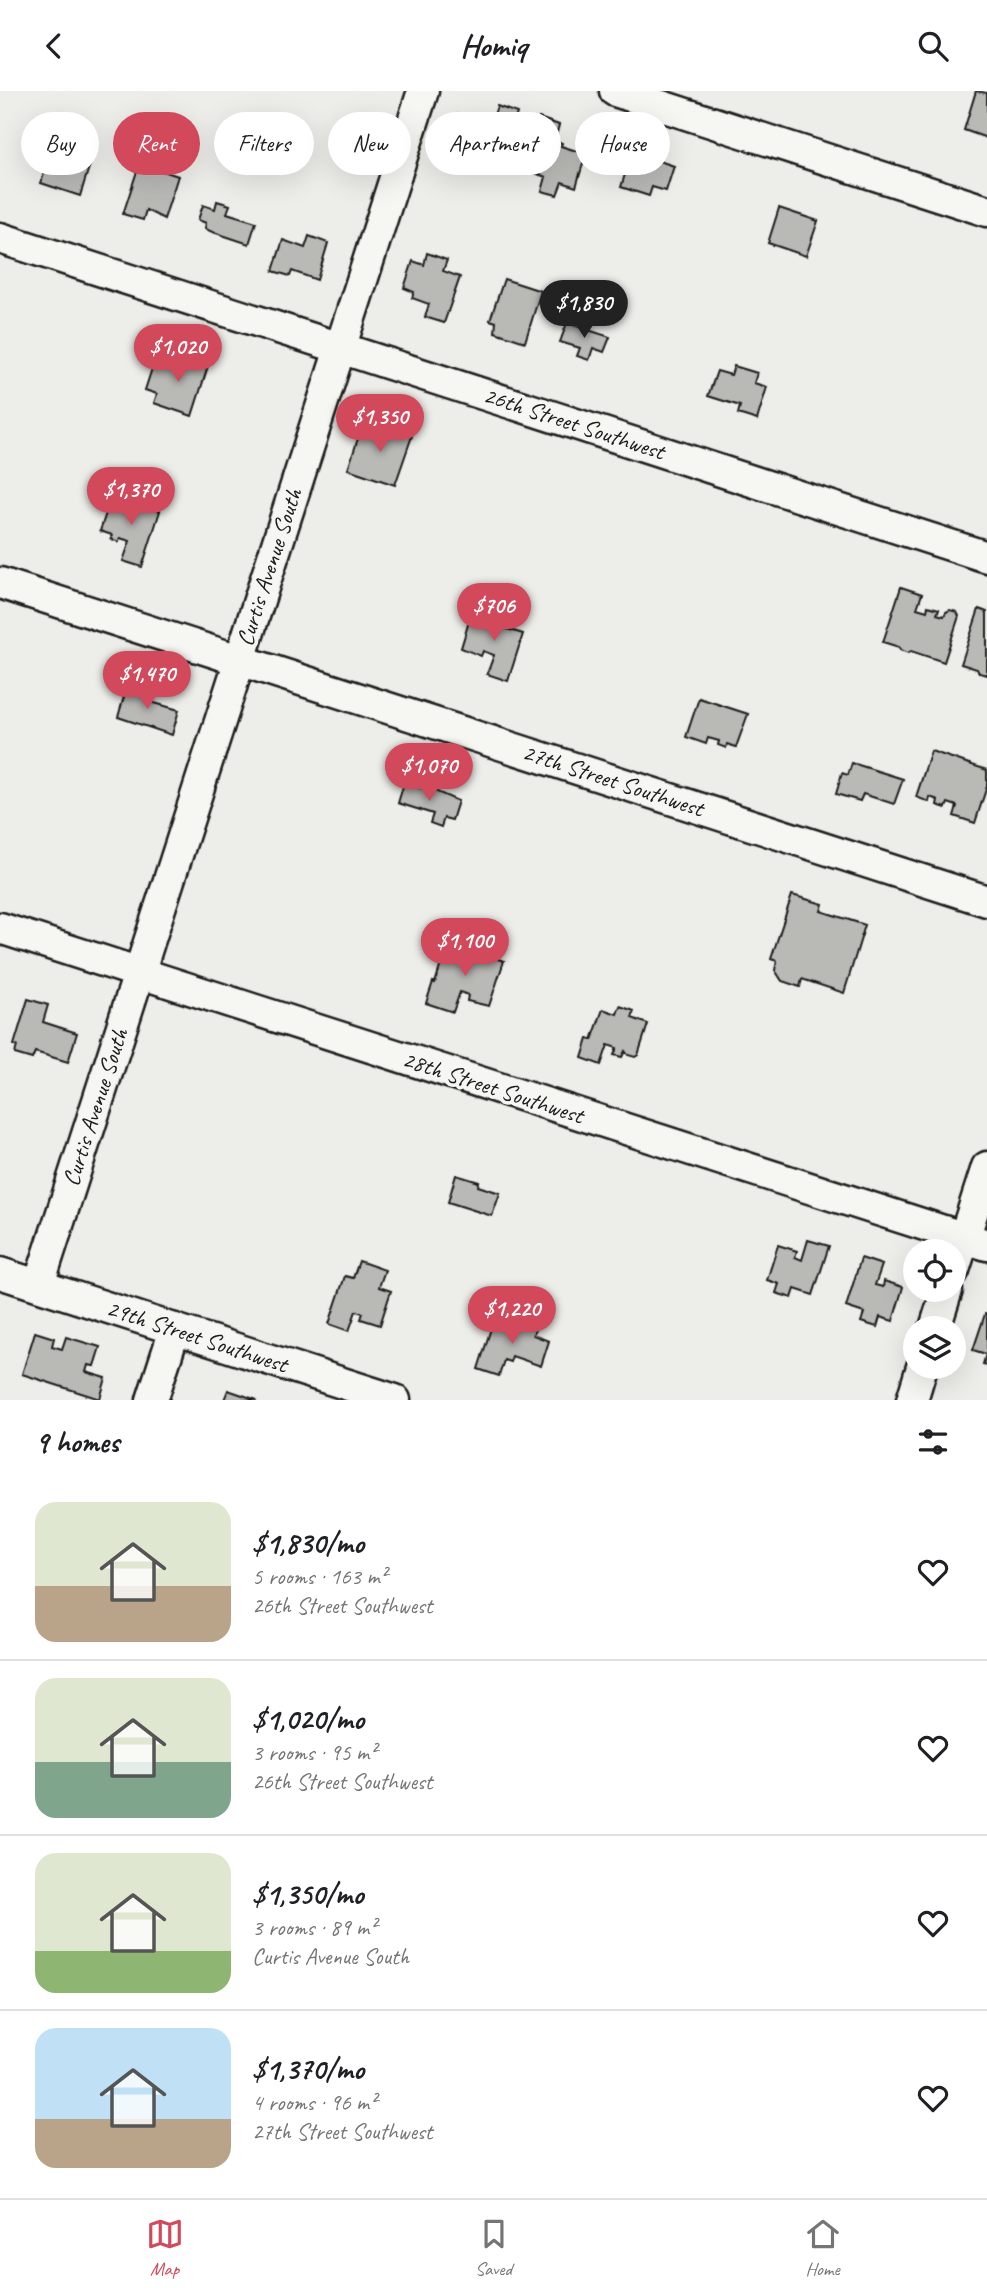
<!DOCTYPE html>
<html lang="en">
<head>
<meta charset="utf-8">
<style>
  :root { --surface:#fff; --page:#f6f6f6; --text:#202124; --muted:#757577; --line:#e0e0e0; --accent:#d1495b }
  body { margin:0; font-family:Caveat,sans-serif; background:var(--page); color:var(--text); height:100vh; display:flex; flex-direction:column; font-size:26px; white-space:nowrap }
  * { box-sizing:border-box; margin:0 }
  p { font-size:23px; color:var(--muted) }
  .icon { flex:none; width:38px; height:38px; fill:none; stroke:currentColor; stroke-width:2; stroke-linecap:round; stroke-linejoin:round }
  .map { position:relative; height:1309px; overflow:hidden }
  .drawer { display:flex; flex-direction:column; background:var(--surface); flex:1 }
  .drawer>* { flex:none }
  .hud { position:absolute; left:21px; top:21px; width:945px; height:63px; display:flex; gap:14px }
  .fabs { position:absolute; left:903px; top:1148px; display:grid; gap:14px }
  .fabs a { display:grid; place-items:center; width:63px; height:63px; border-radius:50%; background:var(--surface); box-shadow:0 7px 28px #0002; font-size:35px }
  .price { position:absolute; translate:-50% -60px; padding:0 16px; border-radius:24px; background:var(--accent); color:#fff; font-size:23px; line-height:46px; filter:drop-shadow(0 2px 4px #0008) }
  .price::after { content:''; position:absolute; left:50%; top:42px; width:21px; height:16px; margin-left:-10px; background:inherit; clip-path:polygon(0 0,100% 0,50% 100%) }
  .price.selected { background:#222; color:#fff }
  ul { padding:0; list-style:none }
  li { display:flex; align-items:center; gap:21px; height:175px; padding:0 35px }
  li+li { border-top:2px solid var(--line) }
  li span { display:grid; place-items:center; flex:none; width:196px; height:140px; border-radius:21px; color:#555 }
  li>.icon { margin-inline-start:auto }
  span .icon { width:84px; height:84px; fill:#fffc; stroke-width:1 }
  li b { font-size:30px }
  h2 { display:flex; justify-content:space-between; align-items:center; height:84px; padding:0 35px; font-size:30px }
  .chip { padding:0 24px; border-radius:32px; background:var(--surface); box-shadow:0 7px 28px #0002; font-size:24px; line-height:63px }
  .chip.selected { background:var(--accent); color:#fff }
  header { display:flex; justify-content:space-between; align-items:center; height:91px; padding:0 35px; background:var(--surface); font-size:32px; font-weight:700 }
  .tabs { display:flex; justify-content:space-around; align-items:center; height:98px; border-top:2px solid var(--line); background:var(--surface); font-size:19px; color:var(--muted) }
  .tabs a { display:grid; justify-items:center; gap:4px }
  .tabs .selected { color:var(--accent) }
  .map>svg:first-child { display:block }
  .building { fill:#b9b9b6; stroke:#1c1c1c; stroke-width:2 }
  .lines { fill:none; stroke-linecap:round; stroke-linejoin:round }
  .minor-casing { stroke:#1c1c1c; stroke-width:35 }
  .minor { stroke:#f6f6f2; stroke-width:30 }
  .labels { text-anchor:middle; stroke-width:7; stroke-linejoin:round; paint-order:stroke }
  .street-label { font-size:24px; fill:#1c1c1c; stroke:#f6f6f2 }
</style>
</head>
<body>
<header><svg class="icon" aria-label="back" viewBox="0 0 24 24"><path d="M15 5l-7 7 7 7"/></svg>Homiq<svg class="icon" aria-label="search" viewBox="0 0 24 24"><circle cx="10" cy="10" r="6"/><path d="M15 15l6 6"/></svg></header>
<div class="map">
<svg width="987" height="1309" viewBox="0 0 987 1309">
  <rect width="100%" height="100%" fill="#edede9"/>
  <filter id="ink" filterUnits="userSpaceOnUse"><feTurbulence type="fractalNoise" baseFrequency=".0143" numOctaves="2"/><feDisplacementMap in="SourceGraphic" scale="14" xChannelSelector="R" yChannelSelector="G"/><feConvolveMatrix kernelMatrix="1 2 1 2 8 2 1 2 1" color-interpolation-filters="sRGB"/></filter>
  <g filter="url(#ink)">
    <!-- building -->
    <g class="building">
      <polygon points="976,0 987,2 987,47 964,39"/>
      <polygon points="497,15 517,22 501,73 475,65 472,74 458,70 461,60 448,56 458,23 483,31 484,28 492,30"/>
      <polygon points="539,27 559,34 555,49 562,52 561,55 586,63 576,96 562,91 557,104 542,100 546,86 523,78"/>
      <polygon points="632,61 674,75 666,100 652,96 649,105 621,96"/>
      <polygon points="71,63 91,70 80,105 41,92 48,69 67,75"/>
      <polygon points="142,65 159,70 157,78 178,85 164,128 146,119 143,129 123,123"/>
      <polygon points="217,110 230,114 227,122 256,131 249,153 210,140 205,137 206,132 198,129 203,114 215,118"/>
      <polygon points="779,117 818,130 806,165 768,152"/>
      <polygon points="309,145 328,152 317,189 292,180 290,185 273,180 283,149 305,157"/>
      <polygon points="427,162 447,169 443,180 460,186 444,232 425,226 429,213 412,207 414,201 404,197 413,170 424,174"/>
      <polygon points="504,188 541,200 525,251 495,241 496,231 490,229"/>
      <polygon points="567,232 610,246 604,261 593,257 589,269 577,265 580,257 560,251"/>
      <polygon points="188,266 209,272 192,325 154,312 157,303 145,299 155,268 179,276 181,269 187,271"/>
      <polygon points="734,275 757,282 754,292 767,296 757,329 738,323 740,315 708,305 717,280 731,284"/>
      <polygon points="363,332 375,337 373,343 379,345 381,339 392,342 393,339 412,345 395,394 348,378"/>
      <polygon points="112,404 160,420 142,476 123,470 130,450 120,447 119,451 111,448 112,444 100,440"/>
      <polygon points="901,496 922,503 917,517 927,520 928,515 939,518 937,523 944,525 946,521 950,519 957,521 959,525 944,571 911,560 908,562 900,559 899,556 883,551"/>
      <polygon points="979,518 987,521 987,584 979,582 977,578 961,573"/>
      <polygon points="488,522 510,528 507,538 523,543 508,590 487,583 494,564 483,560 481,565 461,557 470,527 485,531"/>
      <polygon points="128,592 149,599 147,603 153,605 151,611 179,619 172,644 118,626"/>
      <polygon points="699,607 748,623 736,656 727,653 726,657 718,654 719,650 708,647 706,653 686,646"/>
      <polygon points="931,660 987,679 987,695 975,732 954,725 957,715 948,712 946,717 937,714 938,709 930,706 929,711 916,706"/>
      <polygon points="852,672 903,688 894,713 863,703 860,710 836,703 842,682 848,684"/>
      <polygon points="404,692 420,697 421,694 458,710 452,729 444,727 441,736 430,732 433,723 398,712"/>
      <polygon points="792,804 823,813 821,820 865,834 844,902 802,888 800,896 782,890 775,879 777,870 771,868"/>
      <polygon points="448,851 504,870 489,915 467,910 468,904 460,901 453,921 426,912 433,891 435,892"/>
      <polygon points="28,908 48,914 43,931 77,942 68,971 35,961 32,968 15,963 17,955 14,954"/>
      <polygon points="620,915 634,920 632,927 648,933 638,964 635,966 628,964 625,960 622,966 614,964 617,957 608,954 601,974 582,967 588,948 592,949 603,918 617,923"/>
      <polygon points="456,1084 479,1091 478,1095 500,1102 492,1125 448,1111"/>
      <polygon points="808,1149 829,1155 813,1204 795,1198 792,1207 776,1202 779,1193 767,1189 778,1154 797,1160 795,1166 802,1169"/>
      <polygon points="861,1167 882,1174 875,1194 883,1196 884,1190 903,1196 893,1230 880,1226 877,1236 861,1231 864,1222 846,1216"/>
      <polygon points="359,1170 385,1179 379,1196 391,1200 380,1234 361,1228 363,1222 356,1220 349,1240 329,1233 345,1185 353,1187"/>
      <polygon points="985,1223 987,1223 987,1274 983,1273 986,1263 973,1259"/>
      <polygon points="513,1225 537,1233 533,1244 549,1250 541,1275 512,1265 510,1271 504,1269 499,1285 478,1278 493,1231 510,1237"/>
      <polygon points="35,1241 54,1247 52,1255 62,1258 66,1246 100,1256 94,1275 88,1274 86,1281 106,1287 100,1308 22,1283"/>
      <polygon points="228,1299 257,1309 224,1309"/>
    </g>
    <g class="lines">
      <!-- minor casing -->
      <g class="minor-casing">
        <g id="minor">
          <polyline points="615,0 987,120"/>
          <polyline points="0,147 987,466"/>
          <polyline points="0,492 987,810"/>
          <polyline points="0,837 987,1154"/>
          <polyline points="954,1179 987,1076"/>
          <polyline points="0,1182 395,1309"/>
          <polyline points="39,1193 423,0"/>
          <polyline points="935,1237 947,1199"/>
          <polyline points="152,1309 175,1238"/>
          <polyline points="912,1309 922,1276"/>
        </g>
      </g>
      <!-- minor -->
      <use href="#minor" class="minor"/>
    </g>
  </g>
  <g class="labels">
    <!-- street labels -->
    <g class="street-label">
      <text transform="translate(574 332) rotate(18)" y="8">26th Street Southwest</text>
      <text transform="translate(269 476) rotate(-72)" y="8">Curtis Avenue South</text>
      <text transform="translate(613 689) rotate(18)" y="8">27th Street Southwest</text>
      <text transform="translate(493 996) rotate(18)" y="8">28th Street Southwest</text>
      <text transform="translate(95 1016) rotate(-72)" y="8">Curtis Avenue South</text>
      <text transform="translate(197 1245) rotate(18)" y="8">29th Street Southwest</text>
    </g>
  </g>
</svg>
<div class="fabs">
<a><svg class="icon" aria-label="locate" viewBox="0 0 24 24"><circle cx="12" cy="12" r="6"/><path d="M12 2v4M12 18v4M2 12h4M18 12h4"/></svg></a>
<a><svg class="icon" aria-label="layers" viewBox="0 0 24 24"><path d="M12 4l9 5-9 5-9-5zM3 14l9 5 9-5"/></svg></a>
</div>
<b class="price selected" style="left:584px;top:249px">$1,830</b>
<b class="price" style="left:178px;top:293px">$1,020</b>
<b class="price" style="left:380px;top:363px">$1,350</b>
<b class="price" style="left:131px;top:436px">$1,370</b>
<b class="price" style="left:494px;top:552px">$706</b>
<b class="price" style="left:147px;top:620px">$1,470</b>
<b class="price" style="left:429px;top:712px">$1,070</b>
<b class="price" style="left:465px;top:887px">$1,100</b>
<b class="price" style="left:512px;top:1255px">$1,220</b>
<div class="hud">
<a class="chip">Buy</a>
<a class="chip selected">Rent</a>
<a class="chip">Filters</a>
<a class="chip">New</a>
<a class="chip">Apartment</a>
<a class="chip">House</a>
</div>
</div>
<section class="drawer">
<h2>9 homes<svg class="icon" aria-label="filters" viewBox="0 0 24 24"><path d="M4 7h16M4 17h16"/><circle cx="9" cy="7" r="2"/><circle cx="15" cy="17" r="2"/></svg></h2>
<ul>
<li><span style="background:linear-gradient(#dfe7d0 60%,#b9a48a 0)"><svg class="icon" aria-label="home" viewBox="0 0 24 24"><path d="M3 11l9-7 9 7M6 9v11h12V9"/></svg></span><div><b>$1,830/mo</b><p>5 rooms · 163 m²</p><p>26th Street Southwest</p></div><svg class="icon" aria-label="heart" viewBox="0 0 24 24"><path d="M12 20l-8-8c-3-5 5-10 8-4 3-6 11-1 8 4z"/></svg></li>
<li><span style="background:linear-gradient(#dfe7d0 60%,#7fa58c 0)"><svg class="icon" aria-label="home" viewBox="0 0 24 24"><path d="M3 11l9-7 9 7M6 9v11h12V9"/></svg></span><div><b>$1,020/mo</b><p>3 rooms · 95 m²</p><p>26th Street Southwest</p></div><svg class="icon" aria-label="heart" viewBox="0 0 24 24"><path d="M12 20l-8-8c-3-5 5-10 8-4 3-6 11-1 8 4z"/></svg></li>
<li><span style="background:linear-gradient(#dfe7d0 70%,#8fb573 0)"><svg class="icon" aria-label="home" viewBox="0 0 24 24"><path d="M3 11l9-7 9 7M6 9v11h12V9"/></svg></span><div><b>$1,350/mo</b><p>3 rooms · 89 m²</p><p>Curtis Avenue South</p></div><svg class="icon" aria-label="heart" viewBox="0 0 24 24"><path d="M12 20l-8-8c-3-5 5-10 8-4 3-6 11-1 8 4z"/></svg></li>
<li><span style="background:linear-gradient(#bfe0f5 65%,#b9a48a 0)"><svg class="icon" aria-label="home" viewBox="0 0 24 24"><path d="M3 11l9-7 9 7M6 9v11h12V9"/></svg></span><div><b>$1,370/mo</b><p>4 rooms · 96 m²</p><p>27th Street Southwest</p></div><svg class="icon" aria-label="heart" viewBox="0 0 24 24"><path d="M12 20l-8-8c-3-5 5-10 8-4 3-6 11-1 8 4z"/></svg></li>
</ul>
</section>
<nav class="tabs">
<a class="selected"><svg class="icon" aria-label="map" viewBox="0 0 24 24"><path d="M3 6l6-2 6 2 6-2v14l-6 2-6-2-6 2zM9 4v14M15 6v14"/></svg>Map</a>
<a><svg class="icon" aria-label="saved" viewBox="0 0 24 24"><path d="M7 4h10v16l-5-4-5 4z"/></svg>Saved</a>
<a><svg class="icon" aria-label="home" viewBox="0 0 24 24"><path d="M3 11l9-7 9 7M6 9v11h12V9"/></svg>Home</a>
</nav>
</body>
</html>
